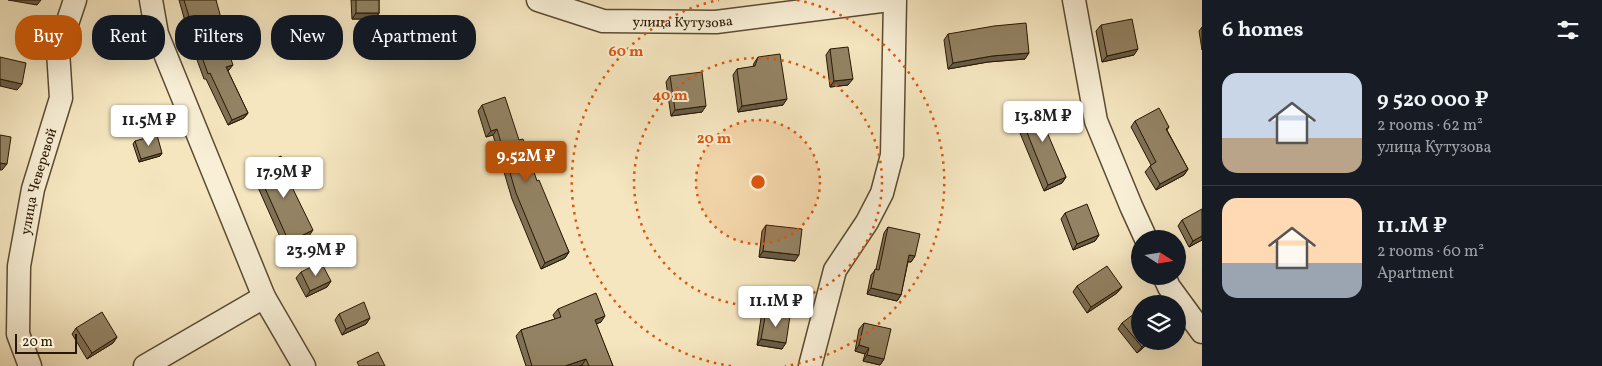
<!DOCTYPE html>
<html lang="en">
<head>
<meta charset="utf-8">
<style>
  :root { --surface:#171b24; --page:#20242c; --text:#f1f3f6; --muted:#9ea1a6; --line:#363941; --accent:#b45309 }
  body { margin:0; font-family:Vollkorn,serif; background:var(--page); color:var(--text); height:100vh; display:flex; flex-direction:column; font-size:19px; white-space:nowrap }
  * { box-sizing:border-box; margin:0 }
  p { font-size:16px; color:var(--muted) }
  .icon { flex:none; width:28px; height:28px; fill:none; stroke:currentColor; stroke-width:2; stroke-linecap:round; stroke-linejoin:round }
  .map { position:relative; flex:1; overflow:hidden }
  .drawer { display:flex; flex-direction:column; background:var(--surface); width:400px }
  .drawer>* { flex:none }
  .hud { position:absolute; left:15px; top:15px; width:475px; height:45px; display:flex; gap:10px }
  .needle { width:32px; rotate:102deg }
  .fabs { position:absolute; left:1131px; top:230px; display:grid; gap:10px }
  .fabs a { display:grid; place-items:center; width:55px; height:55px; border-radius:50%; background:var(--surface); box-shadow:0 5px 20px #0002; font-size:25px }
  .scale { position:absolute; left:15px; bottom:12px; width:62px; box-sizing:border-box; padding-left:5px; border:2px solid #281701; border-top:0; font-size:14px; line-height:18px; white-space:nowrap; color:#281701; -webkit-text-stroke:4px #f8efd6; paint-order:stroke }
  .price { position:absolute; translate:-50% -42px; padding:0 11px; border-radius:5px; background:#fff; color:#222; font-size:16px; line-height:32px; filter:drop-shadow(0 1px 2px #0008) }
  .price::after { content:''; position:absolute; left:50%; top:30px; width:15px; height:11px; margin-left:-8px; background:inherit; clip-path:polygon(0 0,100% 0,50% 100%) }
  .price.selected { background:var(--accent); color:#fff }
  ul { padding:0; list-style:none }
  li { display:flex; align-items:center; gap:15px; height:125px; padding:0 20px }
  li+li { border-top:1px solid var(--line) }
  li span { display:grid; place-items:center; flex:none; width:140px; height:100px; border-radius:15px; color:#555 }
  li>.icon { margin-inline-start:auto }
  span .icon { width:60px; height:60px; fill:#fffc; stroke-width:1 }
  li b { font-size:21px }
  h2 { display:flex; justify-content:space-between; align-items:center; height:60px; padding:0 20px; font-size:21px }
  .tag { padding:0 18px; border-radius:20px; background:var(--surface); box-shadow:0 5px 20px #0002; font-size:18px; line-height:45px }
  .tag.selected { background:var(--accent); color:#fff }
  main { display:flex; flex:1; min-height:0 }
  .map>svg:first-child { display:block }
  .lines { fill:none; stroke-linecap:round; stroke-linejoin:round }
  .minor-casing { stroke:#5b4b31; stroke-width:25 }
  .minor { stroke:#f8efd6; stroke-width:22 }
  .wall { fill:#7e7156; stroke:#281701 }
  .shaded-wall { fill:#675c46; stroke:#281701 }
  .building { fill:#938364; stroke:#281701 }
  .ring { fill:none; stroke:#de560b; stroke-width:2.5; stroke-dasharray:2.5 5 }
  .labels { text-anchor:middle; stroke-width:4; stroke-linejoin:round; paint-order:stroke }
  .street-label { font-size:14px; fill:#281701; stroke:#f8efd6 }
  .centre { fill:#de560b; stroke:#f8efd6; stroke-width:2.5 }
  .ring-label { font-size:15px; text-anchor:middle; font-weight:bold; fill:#de560b; stroke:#f8efd6; stroke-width:4; stroke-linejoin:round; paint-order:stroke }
</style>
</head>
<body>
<main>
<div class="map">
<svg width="1202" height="366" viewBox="0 0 1202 366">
  <rect width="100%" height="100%" fill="#f5e6c0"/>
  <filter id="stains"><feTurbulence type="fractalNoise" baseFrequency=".004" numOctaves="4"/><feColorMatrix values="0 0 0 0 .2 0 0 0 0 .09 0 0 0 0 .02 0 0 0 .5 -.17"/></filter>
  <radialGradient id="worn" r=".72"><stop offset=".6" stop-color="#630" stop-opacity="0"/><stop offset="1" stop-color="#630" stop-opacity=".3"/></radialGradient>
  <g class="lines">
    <!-- minor casing -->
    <g class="minor-casing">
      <g id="minor">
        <polyline points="151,0 157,34 264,297 304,366"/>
        <path id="s1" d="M538,0L603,21L716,22L889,0"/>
        <polyline points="1074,0 1096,121 1131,206 1146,239"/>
        <polyline points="1164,276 1169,287 1202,332"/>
        <path id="s2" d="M30,366L18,334L19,266L33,189L61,98L58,51L75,0"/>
        <polyline points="145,366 264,297"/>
        <polyline points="810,366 835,270 867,222 882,193 892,155 895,0"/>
      </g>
    </g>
    <!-- minor -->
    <use href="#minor" class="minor"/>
  </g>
  <!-- wall -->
  <g class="wall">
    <polygon points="179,0 216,0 218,23 229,70 228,71 248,113 244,118 228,125 206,79 204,79 192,46"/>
    <polygon points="351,0 379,0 379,13 375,19 352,19"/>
    <polygon points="1101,25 1134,55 1102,62 1096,31"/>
    <polygon points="1202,27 1202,50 1199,31"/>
    <polygon points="948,34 1025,59 988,62 948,69 944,40"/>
    <polygon points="830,49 848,85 830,87 826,55"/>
    <polygon points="758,57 783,105 738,112 733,75 737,69 753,67 754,63"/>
    <polygon points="670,76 702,112 671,116 666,82"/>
    <polygon points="482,105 519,140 537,181 569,252 565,258 541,269 512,199 493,135 486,137 478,111"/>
    <polygon points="1020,115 1054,122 1050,128 1045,130 1066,177 1062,183 1044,191 1015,121"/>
    <polygon points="1135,121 1169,127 1167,130 1188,169 1184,175 1156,190 1145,172 1151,165 1131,127"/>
    <polygon points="135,141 162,153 160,156 139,162 133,144"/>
    <polygon points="256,168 291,187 309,236 285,248 252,174"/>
    <polygon points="1065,213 1099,235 1095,241 1073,250 1061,219"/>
    <polygon points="1182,220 1202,240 1189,247 1178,226"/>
    <polygon points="766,225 795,261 759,257 762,231"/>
    <polygon points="888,227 915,256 911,262 908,262 901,295 897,301 867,294 871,275 876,269 884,233"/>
    <polygon points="301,272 331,281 327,287 306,297 296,278"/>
    <polygon points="1077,286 1122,287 1117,293 1087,313 1073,292"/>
    <polygon points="558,309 601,322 596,324 613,366 582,366 582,365 579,366 526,366 516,336 521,330 555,319 553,315"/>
    <polygon points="766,312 782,349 757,345 761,318"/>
    <polygon points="339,314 370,318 366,324 342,335 335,320"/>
    <polygon points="864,323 884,359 880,365 863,361 865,354 855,351 859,329"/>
    <polygon points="1122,323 1151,341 1137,353 1118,329"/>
    <polygon points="76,328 117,337 113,343 87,359 72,334"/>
  </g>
  <!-- shaded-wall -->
  <g class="shaded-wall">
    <polygon points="8,0 41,0 37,5"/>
    <polygon points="356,13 379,13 375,19 352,19"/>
    <polygon points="1138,49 1134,55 1102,62 1107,56"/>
    <polygon points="1029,53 1025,59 988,62 948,69 953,63 992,56"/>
    <polygon points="233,65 229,70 222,73 226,67"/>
    <polygon points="0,79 22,84 17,90 0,86"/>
    <polygon points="853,79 848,85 830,87 834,81"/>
    <polygon points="787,99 783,105 738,112 742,106"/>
    <polygon points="706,106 702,112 671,116 675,110"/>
    <polygon points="248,113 244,118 228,125 232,120"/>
    <polygon points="1054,122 1050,128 1039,131 1044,125"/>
    <polygon points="497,129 493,135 486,137 491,131"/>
    <polygon points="162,153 160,156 139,162 141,159"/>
    <polygon points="0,163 7,164 2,170 0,170"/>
    <polygon points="1188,169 1184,175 1156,190 1160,184"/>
    <polygon points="1066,177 1062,183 1044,191 1048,185"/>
    <polygon points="313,230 309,236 285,248 289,242"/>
    <polygon points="1099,235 1095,241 1073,250 1077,244"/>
    <polygon points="1202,236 1202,240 1189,247 1193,241"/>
    <polygon points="763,251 799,255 795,261 759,257"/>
    <polygon points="569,252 565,258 541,269 545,263"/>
    <polygon points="909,255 915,256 911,262 905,261"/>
    <polygon points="331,281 327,287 306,297 310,291"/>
    <polygon points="1122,287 1117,293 1087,313 1091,307"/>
    <polygon points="871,288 901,295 897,301 867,294"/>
    <polygon points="605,316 601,322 591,326 595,320"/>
    <polygon points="370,318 366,324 342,335 346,329"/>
    <polygon points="117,337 113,343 87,359 92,353"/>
    <polygon points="761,339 786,343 782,349 757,345"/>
    <polygon points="1148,341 1151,341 1137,353 1142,347"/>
    <polygon points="859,345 869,348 865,354 855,351"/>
    <polygon points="867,355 884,359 880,365 863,361"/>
    <polygon points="586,359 582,365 579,366 565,366"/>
  </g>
  <!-- building -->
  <g class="building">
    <polygon points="184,0 216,0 221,18 217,19 233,65 226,67 248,113 232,120 210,73 208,74 196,40"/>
    <rect x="356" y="0" width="23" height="13"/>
    <polygon points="1132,19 1138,49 1107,56 1101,25"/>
    <polygon points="1026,23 1029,53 992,56 953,63 948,34 994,26"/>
    <polygon points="848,47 853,79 834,81 830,49"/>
    <polygon points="780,54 787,99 742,106 737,69 755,66 758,57"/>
    <polygon points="0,57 26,63 22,84 0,79"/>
    <polygon points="702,72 706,106 675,110 670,76"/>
    <polygon points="505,97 519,140 523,139 537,181 539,180 569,252 545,263 516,193 497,129 491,131 482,105"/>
    <polygon points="1048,106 1054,122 1044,125 1066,177 1048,185 1020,115"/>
    <polygon points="1159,108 1169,127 1166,129 1188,169 1160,184 1150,166 1156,162 1135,121"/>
    <polygon points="0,135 11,137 7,164 0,163"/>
    <polygon points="157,135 162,153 141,159 135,141"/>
    <polygon points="281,156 293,184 291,185 313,230 289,242 256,168"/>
    <polygon points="1087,204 1099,235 1077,244 1065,213"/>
    <polygon points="1202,209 1202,236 1193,241 1182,220"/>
    <polygon points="766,225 802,229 799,255 763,251"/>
    <polygon points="888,227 920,234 915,256 909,255 901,295 871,288 875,269 879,270"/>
    <polygon points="321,262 331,281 310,291 301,272"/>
    <polygon points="1107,266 1122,287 1091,307 1077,286"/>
    <polygon points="596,293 605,316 595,320 613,366 589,366 586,359 565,366 532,366 521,330 561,317 558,309"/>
    <polygon points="364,302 370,318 346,329 339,314"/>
    <polygon points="1139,310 1140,312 1140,341 1148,341 1142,347 1122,323"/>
    <polygon points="102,312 117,337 92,353 76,328"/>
    <polygon points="766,312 790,316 786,343 761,339"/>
    <polygon points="864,323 891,329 884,359 867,355 869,348 859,345"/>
    <polygon points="378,352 385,366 359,366 357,362"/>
  </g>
  <!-- distance rings -->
  <circle cx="758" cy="182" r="62" fill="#de560b" fill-opacity=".12"/>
  <g class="ring">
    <circle cx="758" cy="182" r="62"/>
    <circle cx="758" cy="182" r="124"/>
    <path d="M731 366A186 186 0 0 1 719 0M797 0A186 186 0 0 1 785 366"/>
  </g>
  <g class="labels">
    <!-- street labels -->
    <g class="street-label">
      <text dy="5" stroke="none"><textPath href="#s1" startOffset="148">улица Кутузова</textPath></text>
      <text dy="5" stroke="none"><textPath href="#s2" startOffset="189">улица Чеверевой</textPath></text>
    </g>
  </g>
  <circle cx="758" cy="182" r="8" class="centre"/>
  <g class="ring-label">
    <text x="626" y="56">60 m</text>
    <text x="670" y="100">40 m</text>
    <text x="714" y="143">20 m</text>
  </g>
  <rect width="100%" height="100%" filter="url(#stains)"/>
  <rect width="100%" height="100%" fill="url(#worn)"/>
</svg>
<div class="fabs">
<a><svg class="needle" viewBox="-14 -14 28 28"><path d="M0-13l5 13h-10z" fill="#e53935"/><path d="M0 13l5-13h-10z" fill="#9ea1a6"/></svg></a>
<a><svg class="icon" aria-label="layers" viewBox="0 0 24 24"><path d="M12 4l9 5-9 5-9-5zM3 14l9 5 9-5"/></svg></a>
</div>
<div class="scale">20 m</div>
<b class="price" style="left:1043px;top:143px">13.8M ₽</b>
<b class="price" style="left:149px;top:147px">11.5M ₽</b>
<b class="price selected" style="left:526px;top:183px">9.52M ₽</b>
<b class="price" style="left:284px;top:199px">17.9M ₽</b>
<b class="price" style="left:316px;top:277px">23.9M ₽</b>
<b class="price" style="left:776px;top:328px">11.1M ₽</b>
<div class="hud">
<a class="tag selected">Buy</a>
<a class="tag">Rent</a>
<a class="tag">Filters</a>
<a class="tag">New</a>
<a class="tag">Apartment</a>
</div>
</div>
<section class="drawer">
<h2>6 homes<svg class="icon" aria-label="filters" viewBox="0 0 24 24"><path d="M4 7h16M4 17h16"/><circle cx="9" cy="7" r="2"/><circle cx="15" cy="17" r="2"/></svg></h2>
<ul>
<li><span style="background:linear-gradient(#c9d6e8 65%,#b9a48a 0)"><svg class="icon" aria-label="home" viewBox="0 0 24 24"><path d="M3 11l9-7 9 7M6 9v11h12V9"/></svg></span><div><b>9 520 000 ₽</b><p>2 rooms · 62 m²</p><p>улица Кутузова</p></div></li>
<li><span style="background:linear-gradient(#ffd9b3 65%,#9aa5b1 0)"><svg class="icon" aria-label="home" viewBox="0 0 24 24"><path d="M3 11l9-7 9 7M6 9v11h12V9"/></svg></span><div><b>11.1M ₽</b><p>2 rooms · 60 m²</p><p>Apartment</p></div></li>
</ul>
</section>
</main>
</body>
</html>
